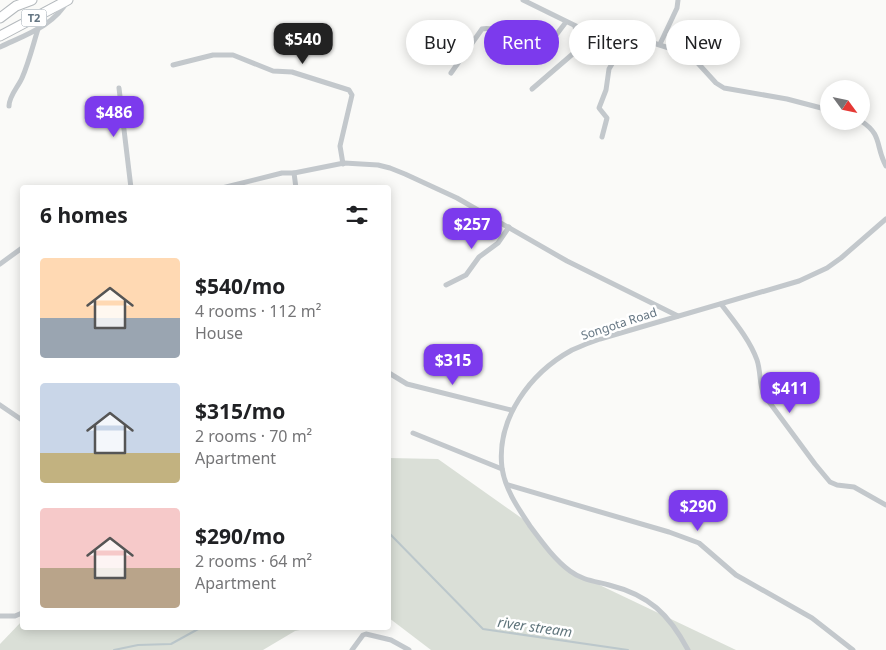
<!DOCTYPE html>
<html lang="en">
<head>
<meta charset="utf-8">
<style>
  :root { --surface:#fff; --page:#f6f6f6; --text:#202124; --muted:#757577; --accent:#7c3aed }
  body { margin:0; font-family:"Noto Sans",sans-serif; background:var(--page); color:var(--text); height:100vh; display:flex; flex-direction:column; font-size:19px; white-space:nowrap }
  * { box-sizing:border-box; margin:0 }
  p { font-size:16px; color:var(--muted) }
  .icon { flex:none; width:28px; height:28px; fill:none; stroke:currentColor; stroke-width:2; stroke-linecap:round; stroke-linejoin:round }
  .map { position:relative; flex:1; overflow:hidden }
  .side { position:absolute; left:20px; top:185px; width:371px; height:445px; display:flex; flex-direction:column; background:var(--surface); border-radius:5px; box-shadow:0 2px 12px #0003 }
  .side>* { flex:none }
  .hud { position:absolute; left:406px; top:20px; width:404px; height:45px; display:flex; gap:10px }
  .needle { width:32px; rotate:123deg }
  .tools { position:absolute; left:820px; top:80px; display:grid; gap:10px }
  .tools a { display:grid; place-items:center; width:50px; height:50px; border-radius:50%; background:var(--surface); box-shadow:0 2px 12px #0003; font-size:25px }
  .price { position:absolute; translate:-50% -42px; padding:0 11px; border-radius:10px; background:var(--accent); color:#fff; font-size:16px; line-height:32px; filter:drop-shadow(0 1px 2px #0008) }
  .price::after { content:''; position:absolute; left:50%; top:30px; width:15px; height:11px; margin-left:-8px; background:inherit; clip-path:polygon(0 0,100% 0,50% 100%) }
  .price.selected { background:#222; color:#fff }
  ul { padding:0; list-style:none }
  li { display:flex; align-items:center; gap:15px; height:125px; padding:0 20px }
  li span { display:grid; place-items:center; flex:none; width:140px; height:100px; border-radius:5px; color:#555 }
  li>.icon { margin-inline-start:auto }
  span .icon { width:60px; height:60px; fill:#fffc; stroke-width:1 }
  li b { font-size:21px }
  h2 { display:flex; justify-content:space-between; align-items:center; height:60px; padding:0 20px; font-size:21px }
  .tag { padding:0 18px; border-radius:22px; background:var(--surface); box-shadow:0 2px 12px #0003; font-size:18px; line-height:45px }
  .tag.selected { background:var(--accent); color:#fff }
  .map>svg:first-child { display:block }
  .green { fill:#dadfd7 }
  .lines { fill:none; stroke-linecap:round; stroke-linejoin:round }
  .stream { stroke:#bbc7cb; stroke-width:2 }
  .trunk-casing { stroke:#b4b9bd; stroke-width:11 }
  .minor { stroke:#c3c8cc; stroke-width:5 }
  .trunk { stroke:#fff; stroke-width:9 }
  .labels { text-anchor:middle; stroke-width:5; stroke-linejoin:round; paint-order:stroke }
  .shield { fill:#fff; stroke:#939fa8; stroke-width:1 }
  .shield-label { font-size:11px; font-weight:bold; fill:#657683 }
  .street-label { font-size:12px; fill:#657683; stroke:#fff }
  .water-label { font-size:14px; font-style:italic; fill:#60757c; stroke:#fff }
</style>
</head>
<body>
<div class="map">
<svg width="886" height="650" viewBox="0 0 886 650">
  <rect width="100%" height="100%" fill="#fafaf8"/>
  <!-- green -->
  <g class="green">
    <polygon points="389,458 438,459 527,522 568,570 736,650 431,650 389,618"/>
    <polygon points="22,621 22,628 310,628 295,631 263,650 0,650 0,644"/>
  </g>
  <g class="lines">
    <!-- stream -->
    <g class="stream">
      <polyline points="389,533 483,629 628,650"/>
      <polyline points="114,650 138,645 171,644 200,628"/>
    </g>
    <!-- trunk casing -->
    <g class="trunk-casing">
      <g id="trunk">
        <polyline points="0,18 16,6 32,0"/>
        <polyline points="0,36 68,0"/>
      </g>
    </g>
    <!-- minor -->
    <g class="minor">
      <polyline points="523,0 580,28 622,33 669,48 695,60 716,83 724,88 787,99 829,110"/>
      <polyline points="660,44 677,8 678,0"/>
      <path d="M0,47C25,35 54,26 68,0"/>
      <polyline points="173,65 213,55 233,55 273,71 292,72 349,90 352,95 340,146 343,164"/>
      <path d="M451,73L482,29C501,25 519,48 535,55C547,50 558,32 566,22"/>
      <polyline points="119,88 131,188"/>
      <polyline points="532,89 575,52 578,45 575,26"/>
      <path d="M9,106C9,96 18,87 22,78C29,62 33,45 38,29"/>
      <path d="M861,121C883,135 875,146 886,166"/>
      <polyline points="602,137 607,118 599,108 606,90 609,69 616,57 624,34"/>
      <polyline points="294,173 296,188"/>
      <polyline points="222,188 282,173 294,173 344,163 378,165 390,168 405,174 457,198 567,261 678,316"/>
      <polyline points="0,264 22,248"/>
      <polyline points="446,285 466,275 479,257 498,243 509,227"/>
      <path d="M721,304C734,321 750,340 757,360C761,372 759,384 764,395L815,464L830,482L837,485L854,487L886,505"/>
      <polyline points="389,373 407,384 511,410"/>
      <polyline points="0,405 22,420"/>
      <polyline points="413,433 502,469"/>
      <polyline points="508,485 669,532 699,543 736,575 812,618 853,650"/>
      <polyline points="0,616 15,616 22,613"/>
      <polyline points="352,650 363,635 366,634 391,640 409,650"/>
      <path d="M688,650C669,614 649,595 609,585C594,581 582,580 570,571C554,559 542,542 530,526C518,508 505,489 502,468C496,419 530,373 572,350C581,346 591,342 600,339L799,281L827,268L841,258L886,219"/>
    </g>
    <!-- trunk -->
    <use href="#trunk" class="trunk"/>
  </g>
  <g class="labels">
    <!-- shield labels -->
    <rect class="shield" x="21.5" y="9.5" width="25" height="17" rx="4"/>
    <g class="shield-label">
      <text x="34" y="22">T2</text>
    </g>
    <!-- street labels -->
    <g class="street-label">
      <text transform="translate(619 324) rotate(-18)" y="4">Songota Road</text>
    </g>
    <!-- water labels -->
    <g class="water-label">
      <text transform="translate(535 627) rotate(8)" y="5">river stream</text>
    </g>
  </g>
</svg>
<div class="tools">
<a><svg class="needle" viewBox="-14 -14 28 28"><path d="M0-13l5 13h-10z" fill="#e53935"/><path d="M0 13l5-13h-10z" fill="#757577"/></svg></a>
</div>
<b class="price selected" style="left:303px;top:65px">$540</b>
<b class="price" style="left:114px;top:138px">$486</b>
<b class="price" style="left:472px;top:250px">$257</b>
<b class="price" style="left:453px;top:386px">$315</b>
<b class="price" style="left:790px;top:414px">$411</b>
<b class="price" style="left:698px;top:532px">$290</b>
<div class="hud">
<a class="tag">Buy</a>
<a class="tag selected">Rent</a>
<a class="tag">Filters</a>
<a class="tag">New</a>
</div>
<section class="side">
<h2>6 homes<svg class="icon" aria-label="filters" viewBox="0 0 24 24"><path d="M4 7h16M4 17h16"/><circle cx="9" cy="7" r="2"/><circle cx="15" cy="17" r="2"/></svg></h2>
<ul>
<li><span style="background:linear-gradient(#ffd9b3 60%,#9aa5b1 0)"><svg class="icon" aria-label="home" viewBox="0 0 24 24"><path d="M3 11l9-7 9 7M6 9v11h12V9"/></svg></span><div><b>$540/mo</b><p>4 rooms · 112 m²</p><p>House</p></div></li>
<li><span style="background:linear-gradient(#c9d6e8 70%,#c2b280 0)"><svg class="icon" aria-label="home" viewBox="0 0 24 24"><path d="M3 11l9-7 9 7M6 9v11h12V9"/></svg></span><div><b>$315/mo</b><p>2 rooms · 70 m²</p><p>Apartment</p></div></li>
<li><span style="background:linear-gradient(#f6c9c9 60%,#b9a48a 0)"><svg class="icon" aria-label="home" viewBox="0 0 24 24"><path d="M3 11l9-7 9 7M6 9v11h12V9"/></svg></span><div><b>$290/mo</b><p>2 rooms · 64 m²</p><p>Apartment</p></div></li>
</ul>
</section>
</div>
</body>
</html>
